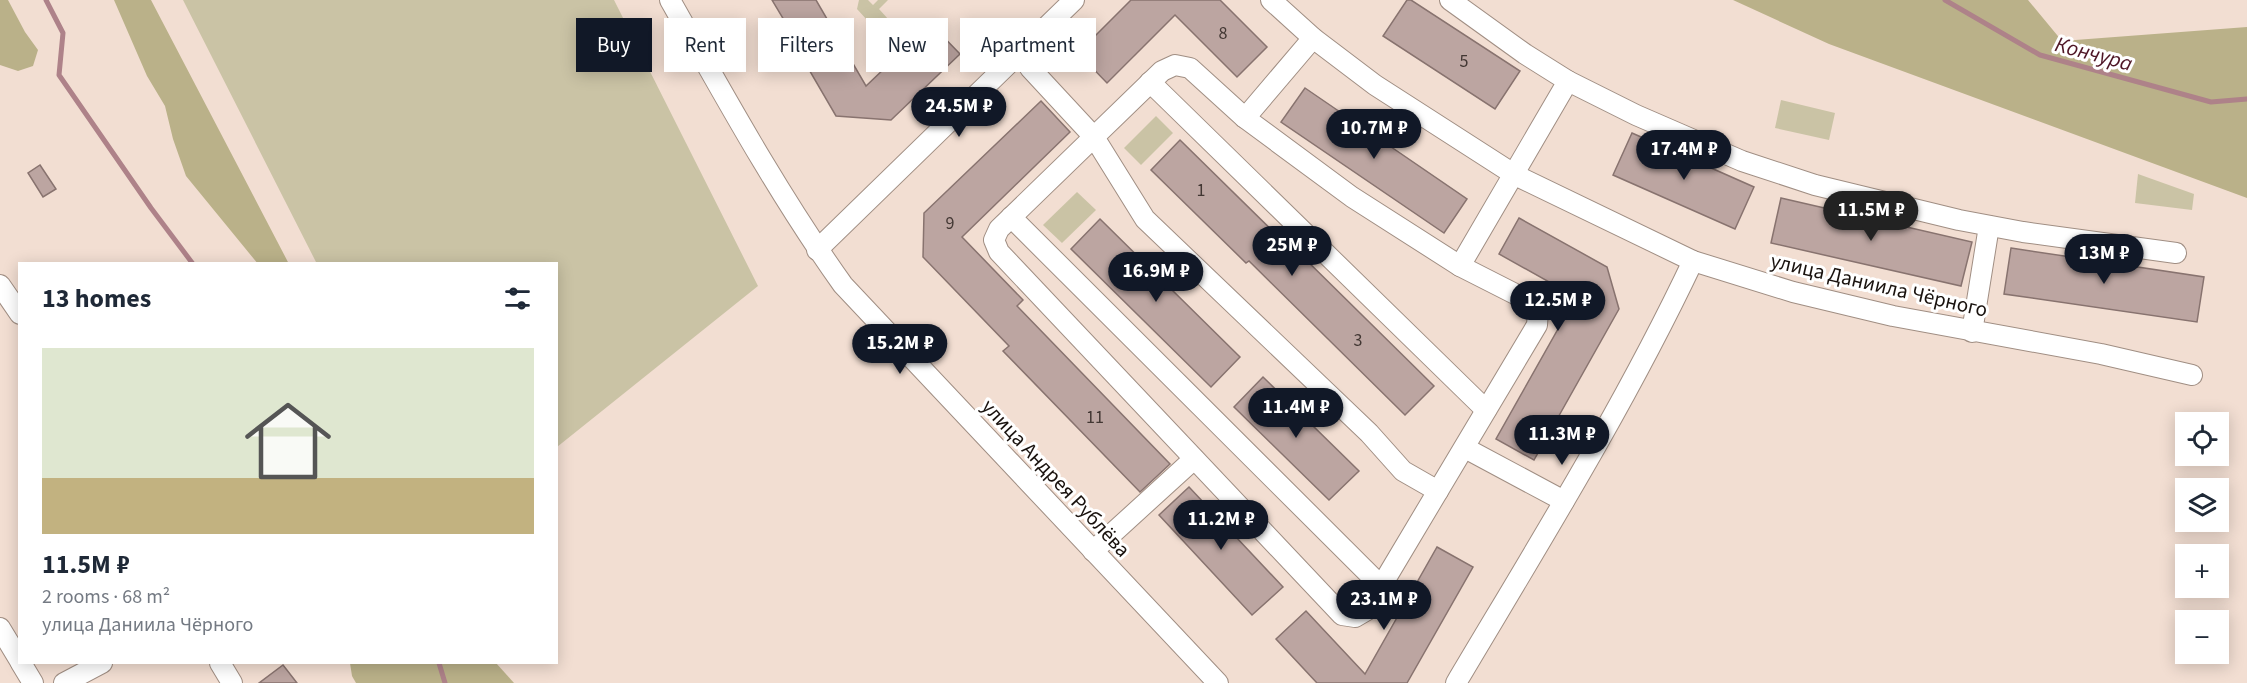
<!DOCTYPE html>
<html lang="en">
<head>
<meta charset="utf-8">
<style>
  :root { --surface:#fff; --page:#f6f6f7; --text:#1f2937; --muted:#747a83; --line:#e0e1e3; --accent:#111827 }
  body { margin:0; font-family:"Source Sans 3",sans-serif; background:var(--page); color:var(--text); height:100vh; display:flex; flex-direction:column; font-size:22px; white-space:nowrap }
  * { box-sizing:border-box; margin:0 }
  p { font-size:20px; color:var(--muted) }
  .icon { flex:none; width:33px; height:33px; fill:none; stroke:currentColor; stroke-width:2; stroke-linecap:round; stroke-linejoin:round }
  .map { position:relative; flex:1; overflow:hidden }
  .panel { position:absolute; left:18px; top:262px; width:540px; height:402px; display:flex; flex-direction:column; background:var(--surface); border-radius:0px; box-shadow:0 3px 15px #0003 }
  .panel>* { flex:none }
  .banner { position:absolute; left:576px; top:18px; width:570px; height:54px; display:flex; gap:12px }
  .tools { position:absolute; left:2175px; top:412px; display:grid; gap:12px }
  .tools a { display:grid; place-items:center; width:54px; height:54px; border-radius:0px; background:var(--surface); box-shadow:0 3px 15px #0003; font-size:30px }
  .price { position:absolute; translate:-50% -51px; padding:0 14px; border-radius:21px; background:var(--accent); color:#fff; font-size:20px; line-height:39px; filter:drop-shadow(0 2px 3px #0008) }
  .price::after { content:''; position:absolute; left:50%; top:36px; width:18px; height:14px; margin-left:-9px; background:inherit; clip-path:polygon(0 0,100% 0,50% 100%) }
  .price.current { background:#222; color:#fff }
  ul { padding:0; list-style:none }
  li { display:grid; align-content:center; gap:12px; height:318px; padding:0 24px }
  li+li { border-top:2px solid var(--line) }
  li span { display:grid; place-items:center; height:186px; border-radius:0px; color:#555 }
  li>.icon { margin-inline-start:auto }
  span .icon { width:108px; height:108px; fill:#fffc; stroke-width:1 }
  li b { font-size:26px }
  h2 { display:flex; justify-content:space-between; align-items:center; height:72px; padding:0 24px; font-size:26px }
  .chip { padding:0 21px; border-radius:0px; background:var(--surface); box-shadow:0 3px 15px #0003; font-size:21px; line-height:54px }
  .chip.current { background:var(--accent); color:#fff }
  .map>svg:first-child { display:block }
  .green { fill:#cac3a5 }
  .forest { fill:#bab189 }
  .lines { fill:none; stroke-linecap:round; stroke-linejoin:round }
  .stream { stroke:#ae8289; stroke-width:5 }
  .building { fill:#bca5a1; stroke:#88736f; stroke-width:1.5 }
  .minor-casing { stroke:#a08e83; stroke-width:22 }
  .minor { stroke:#fff; stroke-width:20 }
  .labels { text-anchor:middle; stroke-width:6; stroke-linejoin:round; paint-order:stroke }
  .number-label { font-size:18px; fill:#423733 }
  .street-label { font-size:21px; fill:#19120e; stroke:#fff }
  .water-label { font-size:22px; font-style:italic; fill:#4e1625; stroke:#fff }
</style>
</head>
<body>
<div class="map">
<svg width="2247" height="683" viewBox="0 0 2247 683">
  <rect width="100%" height="100%" fill="#f2ded2"/>
  <!-- green -->
  <g class="green">
    <polygon points="183,0 614,0 758,286 557,447 556,264 317,264"/>
    <polygon points="859,0 868,0 873,5 878,0 888,0 879,9 889,20 877,31 857,9"/>
    <polygon points="1781,100 1835,113 1829,140 1775,128"/>
    <polygon points="1156,116 1173,133 1141,165 1124,148"/>
    <polygon points="2138,174 2194,194 2192,210 2135,203"/>
    <polygon points="1077,192 1096,210 1062,243 1043,225"/>
  </g>
  <!-- forest -->
  <g class="forest">
    <polygon points="0,0 8,0 25,32 38,50 33,66 18,71 0,65"/>
    <polygon points="114,0 151,0 289,264 258,264 186,176 173,139 165,106 147,76"/>
    <polygon points="1733,0 2028,0 2062,41 2247,27 2247,198 1829,44"/>
    <polygon points="350,663 496,663 514,683 356,683 352,676"/>
  </g>
  <g class="lines">
    <!-- stream -->
    <g class="stream">
      <polyline points="46,0 63,33 59,75 151,208 193,264"/>
      <polyline points="1945,0 2040,55 2211,102 2247,99"/>
      <polyline points="439,663 445,683"/>
    </g>
  </g>
  <!-- building -->
  <g class="building">
    <polygon points="772,0 816,0 866,86 931,24 960,54 891,120 836,116 790,37 793,35"/>
    <polygon points="1131,0 1220,0 1267,47 1237,77 1175,15 1107,83 1078,53"/>
    <polygon points="1407,0 1411,0 1520,71 1495,109 1383,36"/>
    <polygon points="1305,88 1467,199 1444,233 1281,122"/>
    <polygon points="1041,101 1070,132 962,237 1023,300 1017,306 1170,464 1140,492 1003,351 1009,346 923,257 924,213"/>
    <polygon points="1632,133 1754,187 1735,229 1613,175"/>
    <polygon points="1180,140 1292,250 1294,248 1434,386 1405,415 1249,261 1246,263 1151,170"/>
    <polygon points="40,165 56,189 43,197 28,173"/>
    <polygon points="1781,198 1972,242 1961,286 1771,243"/>
    <polygon points="1519,218 1607,267 1619,309 1534,460 1496,439 1576,297 1499,254"/>
    <polygon points="1100,219 1240,357 1211,387 1071,249"/>
    <polygon points="2011,248 2204,277 2197,322 2004,294"/>
    <polygon points="1263,377 1359,471 1329,500 1234,407"/>
    <polygon points="1189,487 1283,587 1252,615 1159,515"/>
    <polygon points="1437,547 1473,567 1407,683 1317,683 1276,639 1306,611 1365,674"/>
    <polygon points="283,665 297,683 259,683"/>
  </g>
  <g class="lines">
    <!-- minor casing -->
    <g class="minor-casing">
      <g id="minor">
        <path d="M670,0C725,97 778,194 843,285L1218,683"/>
        <polyline points="1271,0 1313,38 1375,85 1515,175 1693,261 1793,292 1893,316 2101,354 2192,375"/>
        <polyline points="1450,0 1525,54 1568,81 1460,266"/>
        <polygon points="1175,65 1190,68 1245,118 1352,197 1460,266 1531,302 1538,312 1537,325 1367,610 1355,617 1342,615 999,252 994,240 999,229 1162,71"/>
        <polyline points="1030,68 1094,137 1145,219 1369,433 1403,471 1438,491"/>
        <polyline points="1568,81 1636,115 1742,161 1815,185 1959,220 2023,232 2176,253"/>
        <polyline points="1150,82 1486,410"/>
        <polyline points="1245,118 1313,38"/>
        <polyline points="1011,217 1381,586"/>
        <polyline points="817,250 1074,0"/>
        <polyline points="0,285 20,314"/>
        <polyline points="1972,332 1989,226"/>
        <polyline points="1465,448 1564,501"/>
        <polyline points="1093,551 1194,459"/>
        <polyline points="0,628 20,661"/>
        <polyline points="21,663 33,683"/>
        <polyline points="220,663 232,683"/>
        <polyline points="64,683 102,663"/>
        <path d="M1456,683C1538,545 1624,407 1693,261"/>
      </g>
    </g>
    <!-- minor -->
    <use href="#minor" class="minor"/>
  </g>
  <g class="labels">
    <!-- number labels -->
    <g class="number-label">
      <text x="1223" y="39">8</text>
      <text x="1464" y="67">5</text>
      <text x="1201" y="196">1</text>
      <text x="950" y="229">9</text>
      <text x="1358" y="346">3</text>
      <text x="1095" y="423">11</text>
    </g>
    <!-- street labels -->
    <g class="street-label">
      <text transform="translate(1879 285) rotate(13)" y="7">улица Даниила Чёрного</text>
      <text transform="translate(1056 478) rotate(47)" y="7">улица Андрея Рублёва</text>
    </g>
    <!-- water labels -->
    <g class="water-label">
      <text transform="translate(2094 53) rotate(15)" y="8">Кончура</text>
    </g>
  </g>
</svg>
<div class="tools">
<a><svg class="icon" aria-label="locate" viewBox="0 0 24 24"><circle cx="12" cy="12" r="6"/><path d="M12 2v4M12 18v4M2 12h4M18 12h4"/></svg></a>
<a><svg class="icon" aria-label="layers" viewBox="0 0 24 24"><path d="M12 4l9 5-9 5-9-5zM3 14l9 5 9-5"/></svg></a>
<a>+</a>
<a>−</a>
</div>
<b class="price" style="left:959px;top:138px">24.5M ₽</b>
<b class="price" style="left:1374px;top:160px">10.7M ₽</b>
<b class="price" style="left:1684px;top:181px">17.4M ₽</b>
<b class="price current" style="left:1871px;top:242px">11.5M ₽</b>
<b class="price" style="left:1292px;top:277px">25M ₽</b>
<b class="price" style="left:2104px;top:285px">13M ₽</b>
<b class="price" style="left:1156px;top:303px">16.9M ₽</b>
<b class="price" style="left:1558px;top:332px">12.5M ₽</b>
<b class="price" style="left:900px;top:375px">15.2M ₽</b>
<b class="price" style="left:1296px;top:439px">11.4M ₽</b>
<b class="price" style="left:1562px;top:466px">11.3M ₽</b>
<b class="price" style="left:1221px;top:551px">11.2M ₽</b>
<b class="price" style="left:1384px;top:631px">23.1M ₽</b>
<div class="banner">
<a class="chip current">Buy</a>
<a class="chip">Rent</a>
<a class="chip">Filters</a>
<a class="chip">New</a>
<a class="chip">Apartment</a>
</div>
<section class="panel">
<h2>13 homes<svg class="icon" aria-label="filters" viewBox="0 0 24 24"><path d="M4 7h16M4 17h16"/><circle cx="9" cy="7" r="2"/><circle cx="15" cy="17" r="2"/></svg></h2>
<ul>
<li><span style="background:linear-gradient(#dfe7d0 70%,#c2b280 0)"><svg class="icon" aria-label="home" viewBox="0 0 24 24"><path d="M3 11l9-7 9 7M6 9v11h12V9"/></svg></span><div><b>11.5M ₽</b><p>2 rooms · 68 m²</p><p>улица Даниила Чёрного</p></div></li>
</ul>
</section>
</div>
</body>
</html>
